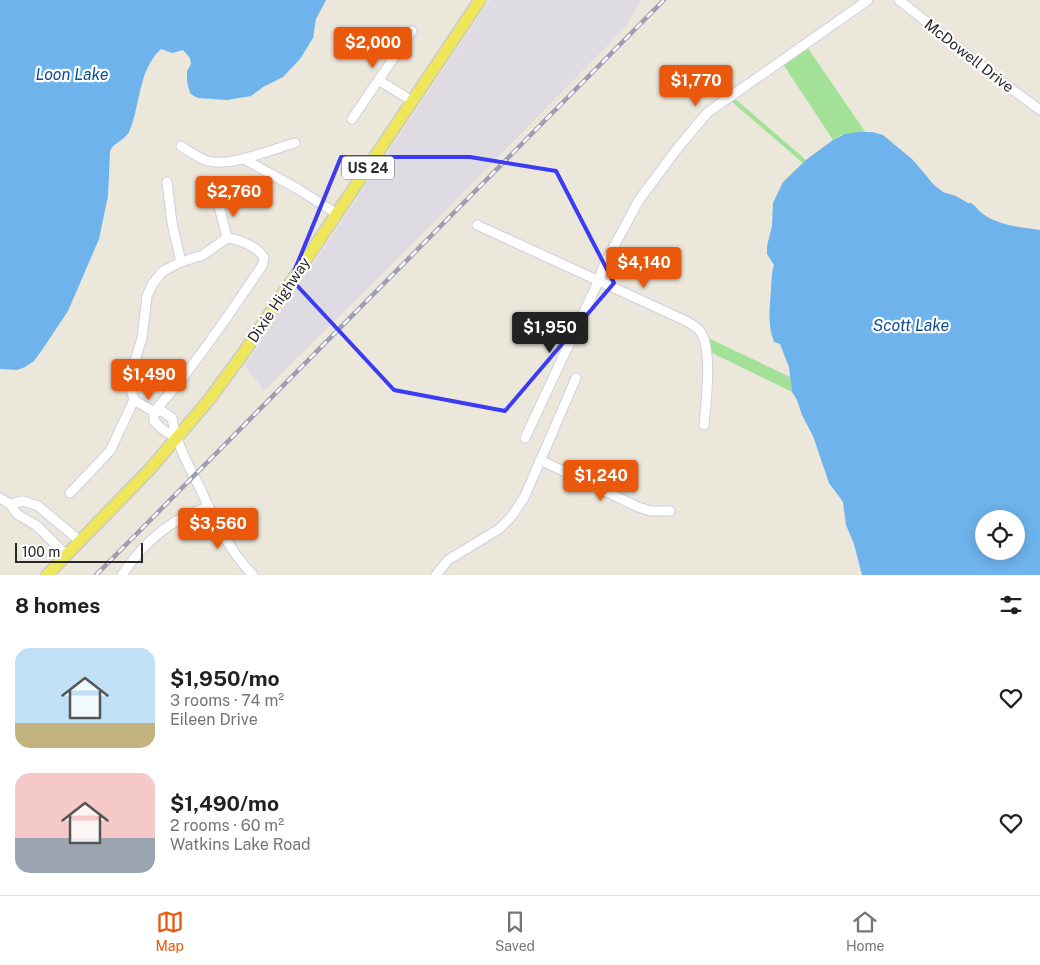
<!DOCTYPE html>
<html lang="en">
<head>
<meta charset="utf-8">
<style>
  :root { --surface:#fff; --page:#f6f6f6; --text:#202124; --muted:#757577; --line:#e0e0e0; --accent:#ea580c }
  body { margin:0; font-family:"Public Sans",sans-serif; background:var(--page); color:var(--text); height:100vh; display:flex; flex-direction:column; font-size:19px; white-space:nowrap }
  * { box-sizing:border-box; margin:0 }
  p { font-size:16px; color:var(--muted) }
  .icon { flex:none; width:28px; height:28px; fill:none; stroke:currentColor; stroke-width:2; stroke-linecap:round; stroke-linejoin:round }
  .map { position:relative; height:575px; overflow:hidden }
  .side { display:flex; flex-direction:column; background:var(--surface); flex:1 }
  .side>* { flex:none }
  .controls { position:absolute; left:975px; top:510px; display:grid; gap:10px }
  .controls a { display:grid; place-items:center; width:50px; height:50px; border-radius:50%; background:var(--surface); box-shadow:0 2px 12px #0003; font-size:25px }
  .scale { position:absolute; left:15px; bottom:12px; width:128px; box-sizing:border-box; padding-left:5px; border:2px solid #282828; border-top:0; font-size:14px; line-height:18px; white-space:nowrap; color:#282828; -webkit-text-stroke:4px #fff; paint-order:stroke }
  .price { position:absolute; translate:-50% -42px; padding:0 11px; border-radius:5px; background:var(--accent); color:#fff; font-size:16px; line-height:32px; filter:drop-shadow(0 1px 2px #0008) }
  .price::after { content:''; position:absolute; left:50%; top:30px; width:15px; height:11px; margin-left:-8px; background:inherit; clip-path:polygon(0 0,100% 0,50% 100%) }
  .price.current { background:#222; color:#fff }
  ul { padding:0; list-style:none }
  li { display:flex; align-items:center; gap:15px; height:125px; padding:0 15px }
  li span { display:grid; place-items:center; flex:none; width:140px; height:100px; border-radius:15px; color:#555 }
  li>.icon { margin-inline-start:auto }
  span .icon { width:60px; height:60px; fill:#fffc; stroke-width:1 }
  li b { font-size:21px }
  h2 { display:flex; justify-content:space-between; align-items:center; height:60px; padding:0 15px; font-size:21px }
  .menu { display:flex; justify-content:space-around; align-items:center; height:70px; border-top:1px solid var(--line); background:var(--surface); font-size:14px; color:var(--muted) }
  .menu a { display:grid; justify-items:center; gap:2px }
  .menu .current { color:var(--accent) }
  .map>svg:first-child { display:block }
  .industrial { fill:#dfdbe3 }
  .green { fill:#a2e197 }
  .water { fill:#6eb3ec; fill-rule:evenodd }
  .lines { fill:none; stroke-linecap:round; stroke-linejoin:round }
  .minor-casing { stroke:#cfcfe1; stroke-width:11 }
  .major-casing { stroke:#cbcbcb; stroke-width:14 }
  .minor { stroke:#fff; stroke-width:9 }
  .major { stroke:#eee75c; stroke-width:11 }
  .rail-casing { stroke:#9e9db3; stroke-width:4.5 }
  .rail { stroke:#fff; stroke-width:2.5; stroke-dasharray:8; stroke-linecap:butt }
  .marked { fill:none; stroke:#3b3bf6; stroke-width:4; stroke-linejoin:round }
  .labels { text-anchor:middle; stroke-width:4.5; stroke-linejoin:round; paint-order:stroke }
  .shield { fill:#fff; stroke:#686868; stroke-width:1 }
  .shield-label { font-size:14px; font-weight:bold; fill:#282828 }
  .street-label { font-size:15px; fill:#282828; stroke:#fff }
  .water-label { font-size:16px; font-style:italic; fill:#0f4e95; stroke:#fff }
</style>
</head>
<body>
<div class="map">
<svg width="1040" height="575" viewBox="0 0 1040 575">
  <rect width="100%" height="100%" fill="#ebe7da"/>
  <!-- industrial -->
  <polygon class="industrial" points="490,0 641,0 624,29 434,222 264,391 245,365"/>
  <!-- green -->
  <g class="green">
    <polygon points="807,47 866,133 841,135 833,140 783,64"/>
    <polygon points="734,98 806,160 803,163 731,101"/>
    <polygon points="704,336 790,377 792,392 708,351"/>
  </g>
  <!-- water -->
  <g class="water">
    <path d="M0,0H326L316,19L313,38L300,59L283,77L263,87L251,96L227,100L198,98L194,96L190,93L187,81V71L191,64L190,58L183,50L172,53L161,49C138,70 141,104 129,132C124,141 114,142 110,151L108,196L99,239L68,311L42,350L34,361L25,367L17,370L0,369Z"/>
    <path d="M857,132H872L883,135L913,160L934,185L943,192L956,196L968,203H971C976,206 978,211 983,214C1000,226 1020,227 1040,230V575H862L854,544L846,525L843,502L829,483L813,436L802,415L797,400L792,392L789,367L780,344L774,342C767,324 770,307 771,289C772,280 771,274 774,265L767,254V246L772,226L773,203L783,182L806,160L833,140L845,134ZM984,519H1016V551H984Z"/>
  </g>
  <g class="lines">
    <!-- minor casing -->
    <g class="minor-casing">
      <g id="minor">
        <polyline points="899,0 994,76 1040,110"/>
        <polyline points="380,81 412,101"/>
        <polyline points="352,119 412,31"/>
        <path d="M181,146C190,152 198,158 208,161C231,167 272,149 295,143"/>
        <polyline points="244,159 298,189 337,214"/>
        <polyline points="167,182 172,223 181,262"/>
        <polyline points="218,202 227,238"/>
        <path d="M477,225L684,320C690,323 696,326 700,331C713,348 706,404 704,425"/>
        <path d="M134,400L154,412C161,403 169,395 176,386C207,348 234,307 262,266L264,258C259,247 238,239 227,238"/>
        <path d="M176,438L162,429L154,421V412L162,411L172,418C177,445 187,463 199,486C214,518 228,550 253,575"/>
        <polyline points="525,438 599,280 604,265 639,200 677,149 707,113 868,0"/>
        <polyline points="540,460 638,507 651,511 670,511"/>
        <polyline points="70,493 110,451 134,400 130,385 131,373 142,338 147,296 153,283 163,271 181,262 203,255 227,238"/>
        <polyline points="0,498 10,504 17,514 37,526 66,555"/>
        <polyline points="10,504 23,501 38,506 80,541"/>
        <path d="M122,575C143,543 172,518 208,507"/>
        <polyline points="436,575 448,560 499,529 511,517 524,498 576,378"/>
      </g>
    </g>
    <!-- major casing -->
    <g class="major-casing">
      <polyline id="major" points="47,575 150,469 208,401 242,355 480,0"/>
    </g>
    <!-- minor -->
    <use href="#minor" class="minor"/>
    <!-- major -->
    <use href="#major" class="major"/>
    <!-- rail casing -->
    <g class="rail-casing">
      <polyline id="rail" points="96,575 664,0"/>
    </g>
    <!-- rail -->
    <use href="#rail" class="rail"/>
  </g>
  <!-- marked area -->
  <path class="marked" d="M341,157H470L556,171L614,283L505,411L394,390L291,279Z"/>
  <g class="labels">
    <!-- shield labels -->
    <rect class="shield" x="342" y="156.5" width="52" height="23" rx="4"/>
    <g class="shield-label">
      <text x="368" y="173">US 24</text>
    </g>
    <!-- street labels -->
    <g class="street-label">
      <text transform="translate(969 56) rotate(38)" y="5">McDowell Drive</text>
      <text transform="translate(279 300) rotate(-56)" y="5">Dixie Highway</text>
    </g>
    <!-- water labels -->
    <g class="water-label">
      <text x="72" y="80">Loon Lake</text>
      <text x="911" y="331">Scott Lake</text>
    </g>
  </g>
</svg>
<div class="controls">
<a><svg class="icon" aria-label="locate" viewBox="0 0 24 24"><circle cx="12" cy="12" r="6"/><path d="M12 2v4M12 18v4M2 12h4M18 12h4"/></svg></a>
</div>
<div class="scale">100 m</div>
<b class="price" style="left:373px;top:69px">$2,000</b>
<b class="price" style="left:696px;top:107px">$1,770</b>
<b class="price" style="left:234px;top:218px">$2,760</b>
<b class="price" style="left:644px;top:289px">$4,140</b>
<b class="price current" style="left:550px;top:354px">$1,950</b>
<b class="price" style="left:149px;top:401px">$1,490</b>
<b class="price" style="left:601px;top:502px">$1,240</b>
<b class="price" style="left:218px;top:550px">$3,560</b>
</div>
<section class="side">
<h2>8 homes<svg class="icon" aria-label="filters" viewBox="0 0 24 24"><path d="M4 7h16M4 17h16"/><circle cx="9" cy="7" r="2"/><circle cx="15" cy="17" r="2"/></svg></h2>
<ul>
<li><span style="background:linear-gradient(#bfe0f5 75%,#c2b280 0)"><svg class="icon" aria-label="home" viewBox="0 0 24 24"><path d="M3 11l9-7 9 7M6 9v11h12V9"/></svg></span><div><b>$1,950/mo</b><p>3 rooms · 74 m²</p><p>Eileen Drive</p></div><svg class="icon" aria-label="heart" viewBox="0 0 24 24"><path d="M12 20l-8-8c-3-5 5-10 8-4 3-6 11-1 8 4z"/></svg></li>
<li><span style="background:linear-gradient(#f6c9c9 65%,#9aa5b1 0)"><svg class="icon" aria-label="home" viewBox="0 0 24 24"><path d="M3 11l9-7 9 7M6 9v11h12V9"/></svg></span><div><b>$1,490/mo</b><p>2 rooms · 60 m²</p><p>Watkins Lake Road</p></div><svg class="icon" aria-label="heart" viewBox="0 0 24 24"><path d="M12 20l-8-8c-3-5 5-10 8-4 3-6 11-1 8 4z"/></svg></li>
</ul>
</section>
<nav class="menu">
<a class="current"><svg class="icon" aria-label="map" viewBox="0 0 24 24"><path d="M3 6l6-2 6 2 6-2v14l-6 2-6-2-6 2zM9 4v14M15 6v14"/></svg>Map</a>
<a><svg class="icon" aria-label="saved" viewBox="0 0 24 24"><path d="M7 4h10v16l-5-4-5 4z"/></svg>Saved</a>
<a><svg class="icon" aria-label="home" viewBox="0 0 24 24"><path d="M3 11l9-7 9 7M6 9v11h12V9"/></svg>Home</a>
</nav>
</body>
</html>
